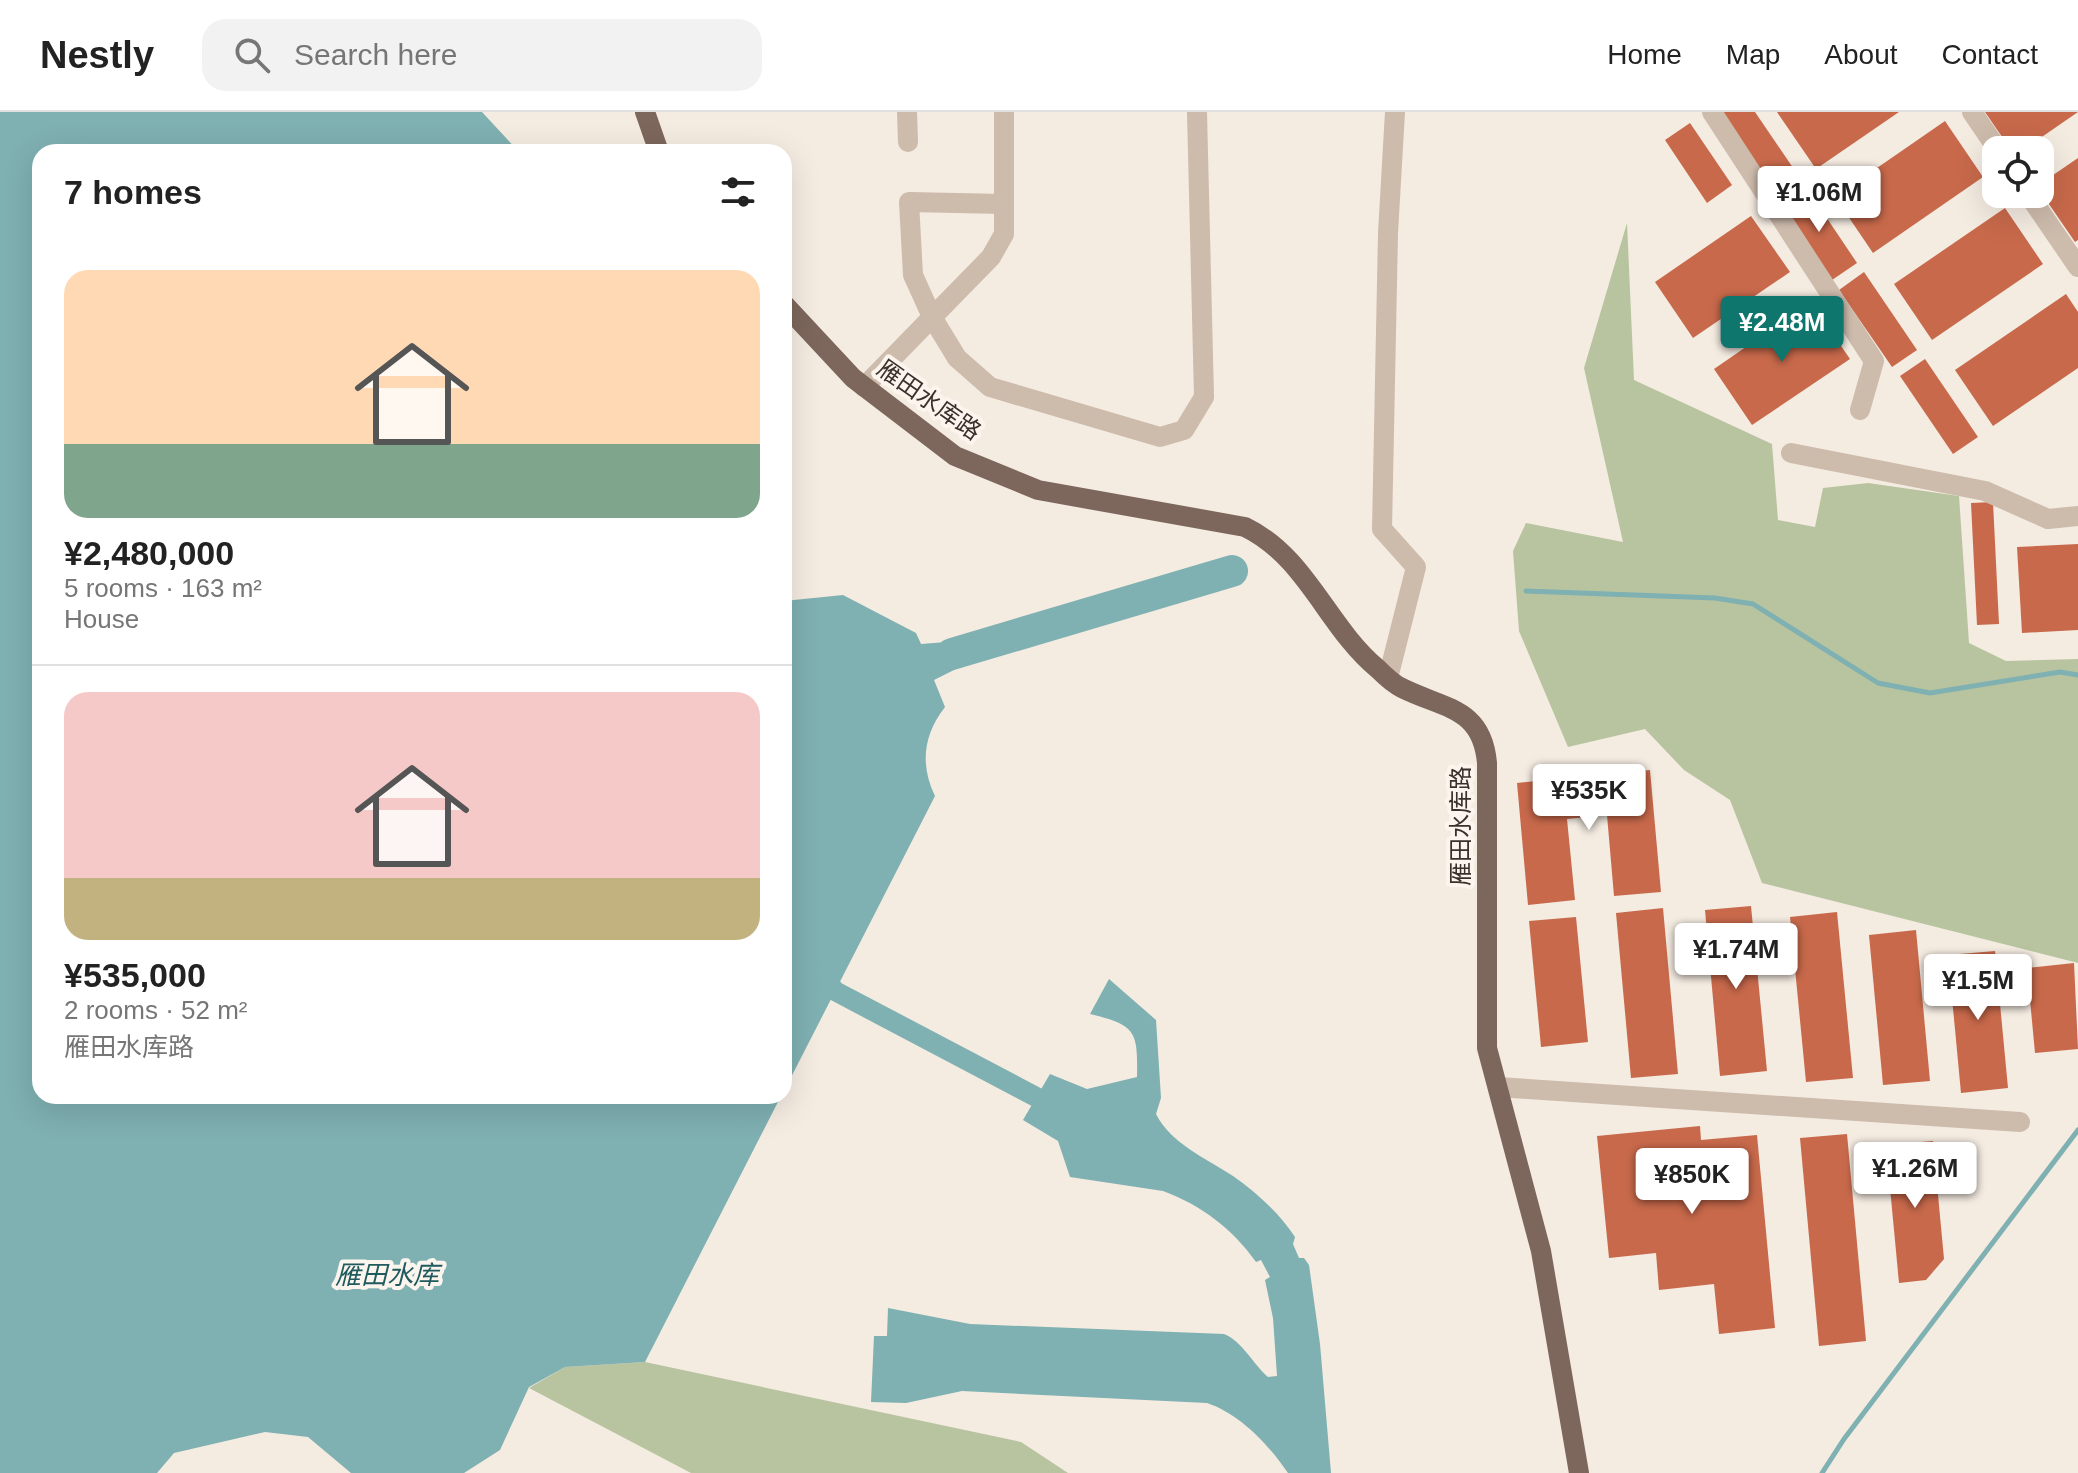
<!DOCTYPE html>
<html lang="en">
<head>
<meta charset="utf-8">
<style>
  :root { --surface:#fff; --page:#f2f2f2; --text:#222; --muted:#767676; --line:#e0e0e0; --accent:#0f766e }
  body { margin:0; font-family:Arial,"Noto Sans SC",sans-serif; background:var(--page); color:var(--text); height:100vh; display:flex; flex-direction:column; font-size:30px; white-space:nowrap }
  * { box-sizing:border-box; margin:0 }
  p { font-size:26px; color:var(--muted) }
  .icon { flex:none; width:44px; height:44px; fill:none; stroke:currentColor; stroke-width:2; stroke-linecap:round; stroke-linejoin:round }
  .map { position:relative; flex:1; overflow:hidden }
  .sheet { position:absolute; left:32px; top:32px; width:760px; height:960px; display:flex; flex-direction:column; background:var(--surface); border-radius:24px; box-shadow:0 8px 32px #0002 }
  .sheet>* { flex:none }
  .buttons { position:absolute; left:1982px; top:24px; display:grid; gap:16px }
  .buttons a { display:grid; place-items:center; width:72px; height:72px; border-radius:16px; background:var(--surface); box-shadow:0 8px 32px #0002; font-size:40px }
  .price { position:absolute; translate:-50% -68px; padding:0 18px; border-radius:8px; background:#fff; color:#222; font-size:26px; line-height:52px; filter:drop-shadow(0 2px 4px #0008) }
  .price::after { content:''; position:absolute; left:50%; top:48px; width:24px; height:18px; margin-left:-12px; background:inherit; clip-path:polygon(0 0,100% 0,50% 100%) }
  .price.selected { background:var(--accent); color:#fff }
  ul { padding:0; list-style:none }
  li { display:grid; align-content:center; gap:16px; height:424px; padding:0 32px }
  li+li { border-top:2px solid var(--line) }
  li span { display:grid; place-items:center; height:248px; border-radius:24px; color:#555 }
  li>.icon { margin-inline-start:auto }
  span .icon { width:144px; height:144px; fill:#fffc; stroke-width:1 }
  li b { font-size:34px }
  h2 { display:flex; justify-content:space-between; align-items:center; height:96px; padding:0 32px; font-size:34px }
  header { display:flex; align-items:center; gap:48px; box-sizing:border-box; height:112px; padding:0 40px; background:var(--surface); border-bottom:2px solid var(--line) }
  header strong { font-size:38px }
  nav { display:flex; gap:44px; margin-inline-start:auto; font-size:28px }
  .search { width:560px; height:72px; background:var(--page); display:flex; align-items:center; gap:20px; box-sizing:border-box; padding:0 28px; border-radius:24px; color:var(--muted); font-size:30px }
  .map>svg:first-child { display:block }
  .green { fill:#b8c4a0 }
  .water { fill:#7fb0b2 }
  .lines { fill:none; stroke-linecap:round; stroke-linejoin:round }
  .stream { stroke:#7fb0b2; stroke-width:5 }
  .canal { stroke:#7fb0b2; stroke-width:20 }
  .river { stroke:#7fb0b2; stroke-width:32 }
  .building { fill:#c8694b }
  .minor { stroke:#cdbbac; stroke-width:20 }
  .major { stroke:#7d675c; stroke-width:20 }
  .labels { text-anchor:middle; stroke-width:8; stroke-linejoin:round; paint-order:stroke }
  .street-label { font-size:24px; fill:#3b302b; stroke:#fbf5ee }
  .water-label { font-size:26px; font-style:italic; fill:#1f5a5e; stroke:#fbf5ee }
</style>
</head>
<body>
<header>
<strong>Nestly</strong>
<div class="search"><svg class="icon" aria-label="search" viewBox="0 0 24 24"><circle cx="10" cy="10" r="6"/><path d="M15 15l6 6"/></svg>Search here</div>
<nav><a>Home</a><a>Map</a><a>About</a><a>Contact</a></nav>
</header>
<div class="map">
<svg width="2078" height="1361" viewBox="0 0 2078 1361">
  <rect width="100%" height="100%" fill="#f4ebe1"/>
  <!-- green -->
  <g class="green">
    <polygon points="1627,111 1634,268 1772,332 1778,408 1815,415 1823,376 1868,371 1959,384 1969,531 2006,549 2078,547 2078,851 1762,771 1730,688 1684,658 1645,617 1568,635 1519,519 1513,439 1526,411 1623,430 1584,256"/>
    <polygon points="645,1250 1021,1330 1068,1361 691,1361 529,1276 565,1255"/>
  </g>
  <!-- water -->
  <g class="water">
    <polygon points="0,0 482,0 519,40 40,40 40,984 781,984 645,1250 565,1255 529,1275 500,1338 464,1361 351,1361 308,1325 265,1320 174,1341 157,1361 0,1361"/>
    <path d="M843,483L916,521L921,532L947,530L956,557L934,568L945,595C923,623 920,653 935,684L784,979V489Z"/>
    <path d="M1109,867L1156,908L1161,986L1156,1002C1171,1032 1206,1046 1233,1064C1257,1081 1279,1101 1295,1125L1293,1132L1299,1146H1304L1309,1153L1320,1232L1331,1361H1288C1269,1333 1240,1302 1207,1291L962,1279L906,1291L871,1290L874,1224H887L888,1196L970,1212L1224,1222C1242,1229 1253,1252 1268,1265L1277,1264L1273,1206L1265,1168L1270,1165L1261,1148L1256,1150C1233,1117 1201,1093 1163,1079L1070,1065L1058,1029L1023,1008L1050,962L1087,977L1137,965C1138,919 1136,913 1090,902Z"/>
  </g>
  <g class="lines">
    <!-- stream -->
    <g class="stream">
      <polyline points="1526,479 1715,486 1753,492 1878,571 1930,581 2060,560 2078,563"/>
      <polyline points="1822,1361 1844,1327 2078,1018"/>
    </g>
    <!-- canal -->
    <polyline class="canal" points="819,858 835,879 1059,997"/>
    <!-- river -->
    <polyline class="river" points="952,542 1232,459"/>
  </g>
  <!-- building -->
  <g class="building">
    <polygon points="1718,0 1755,0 1800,66 1775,83"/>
    <polygon points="1777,0 1899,0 1816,57"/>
    <polygon points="1985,0 2078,0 2023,38 2011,38"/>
    <polygon points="1945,9 1983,65 1873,141 1835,85"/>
    <polygon points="1690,11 1732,73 1707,91 1665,28"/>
    <polygon points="2078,46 2078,128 2075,130 2040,79 2040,72"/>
    <polygon points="1806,75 1857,151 1832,168 1781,93"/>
    <polygon points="2005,96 2043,152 1932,228 1894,172"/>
    <polygon points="1751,104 1790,160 1693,226 1655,170"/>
    <polygon points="1864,160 1917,238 1892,255 1839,178"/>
    <polygon points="2066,182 2078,200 2078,256 1993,314 1955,258"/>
    <polygon points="1811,190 1850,247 1752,313 1714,257"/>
    <polygon points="1925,247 1978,325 1953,342 1900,264"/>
    <polygon points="1993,390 1999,512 1977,513 1971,391"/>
    <polygon points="2078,432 2078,518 2022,521 2017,435"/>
    <polygon points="1650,658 1661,780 1614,784 1607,703 1567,707 1575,788 1528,793 1517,671"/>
    <polygon points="1751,794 1767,959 1720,964 1705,798"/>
    <polygon points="1663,796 1678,962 1631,966 1616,801"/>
    <polygon points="1837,800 1853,966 1806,970 1790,805"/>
    <polygon points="1576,805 1588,930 1541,935 1529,809"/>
    <polygon points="1916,818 1930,969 1883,973 1869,823"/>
    <polygon points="1995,839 2008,976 1961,981 1948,843"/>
    <polygon points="2074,851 2078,937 2035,941 2027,856"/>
    <polygon points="1700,1014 1701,1028 1757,1023 1775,1216 1719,1222 1714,1172 1659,1178 1656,1141 1609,1146 1597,1024"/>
    <polygon points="1847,1022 1866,1229 1819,1234 1800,1026"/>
    <polygon points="1933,1029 1944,1147 1926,1168 1899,1171 1886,1033"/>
  </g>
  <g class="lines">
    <!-- minor -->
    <g class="minor">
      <polyline points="907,0 908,30"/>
      <polyline points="1712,0 1874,249 1860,298"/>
      <polyline points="1972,0 1998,38"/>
      <polyline points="2028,82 2078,155"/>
      <polyline points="1004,92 909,90 913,163 932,205 957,246 990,275 1160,325 1184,318 1204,285 1197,0"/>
      <polyline points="864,275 991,145 1004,122 1004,0"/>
      <polyline points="1791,341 1985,379 2048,407 2078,404"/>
      <polyline points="1388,566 1416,455 1382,417 1388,121 1395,0"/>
      <polyline points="1498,975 2020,1010"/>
    </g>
    <!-- major -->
    <g class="major">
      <polyline points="645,0 659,40"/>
      <path d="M784,192L853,266L955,344L1038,378L1245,415C1307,445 1327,515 1378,557C1385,564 1393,572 1402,576C1444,597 1482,595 1487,651V936L1541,1139L1579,1361"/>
    </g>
  </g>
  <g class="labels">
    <!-- street labels -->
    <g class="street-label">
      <text transform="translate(929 288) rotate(35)" y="8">雁田水库路</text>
      <text transform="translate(1461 714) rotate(-90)" y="8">雁田水库路</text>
    </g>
    <!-- water labels -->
    <g class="water-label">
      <text x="387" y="1172">雁田水库</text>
    </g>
  </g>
</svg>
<div class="buttons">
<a><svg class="icon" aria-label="locate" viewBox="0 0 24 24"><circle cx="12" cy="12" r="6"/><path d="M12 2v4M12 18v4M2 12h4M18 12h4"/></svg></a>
</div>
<b class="price" style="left:1819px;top:122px">¥1.06M</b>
<b class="price selected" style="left:1782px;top:252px">¥2.48M</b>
<b class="price" style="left:1589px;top:720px">¥535K</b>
<b class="price" style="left:1736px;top:879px">¥1.74M</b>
<b class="price" style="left:1978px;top:910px">¥1.5M</b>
<b class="price" style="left:1915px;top:1098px">¥1.26M</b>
<b class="price" style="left:1692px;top:1104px">¥850K</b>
<section class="sheet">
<h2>7 homes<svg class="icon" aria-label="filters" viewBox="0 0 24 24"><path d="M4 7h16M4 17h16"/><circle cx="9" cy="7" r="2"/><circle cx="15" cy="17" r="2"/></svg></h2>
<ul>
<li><span style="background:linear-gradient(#ffd9b3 70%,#7fa58c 0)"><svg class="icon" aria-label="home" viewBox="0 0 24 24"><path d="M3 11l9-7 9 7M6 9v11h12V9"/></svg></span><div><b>¥2,480,000</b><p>5 rooms · 163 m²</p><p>House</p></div></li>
<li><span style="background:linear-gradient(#f6c9c9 75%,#c2b280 0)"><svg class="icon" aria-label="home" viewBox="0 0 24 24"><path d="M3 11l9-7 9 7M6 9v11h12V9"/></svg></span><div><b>¥535,000</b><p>2 rooms · 52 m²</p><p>雁田水库路</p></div></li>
</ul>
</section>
</div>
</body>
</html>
